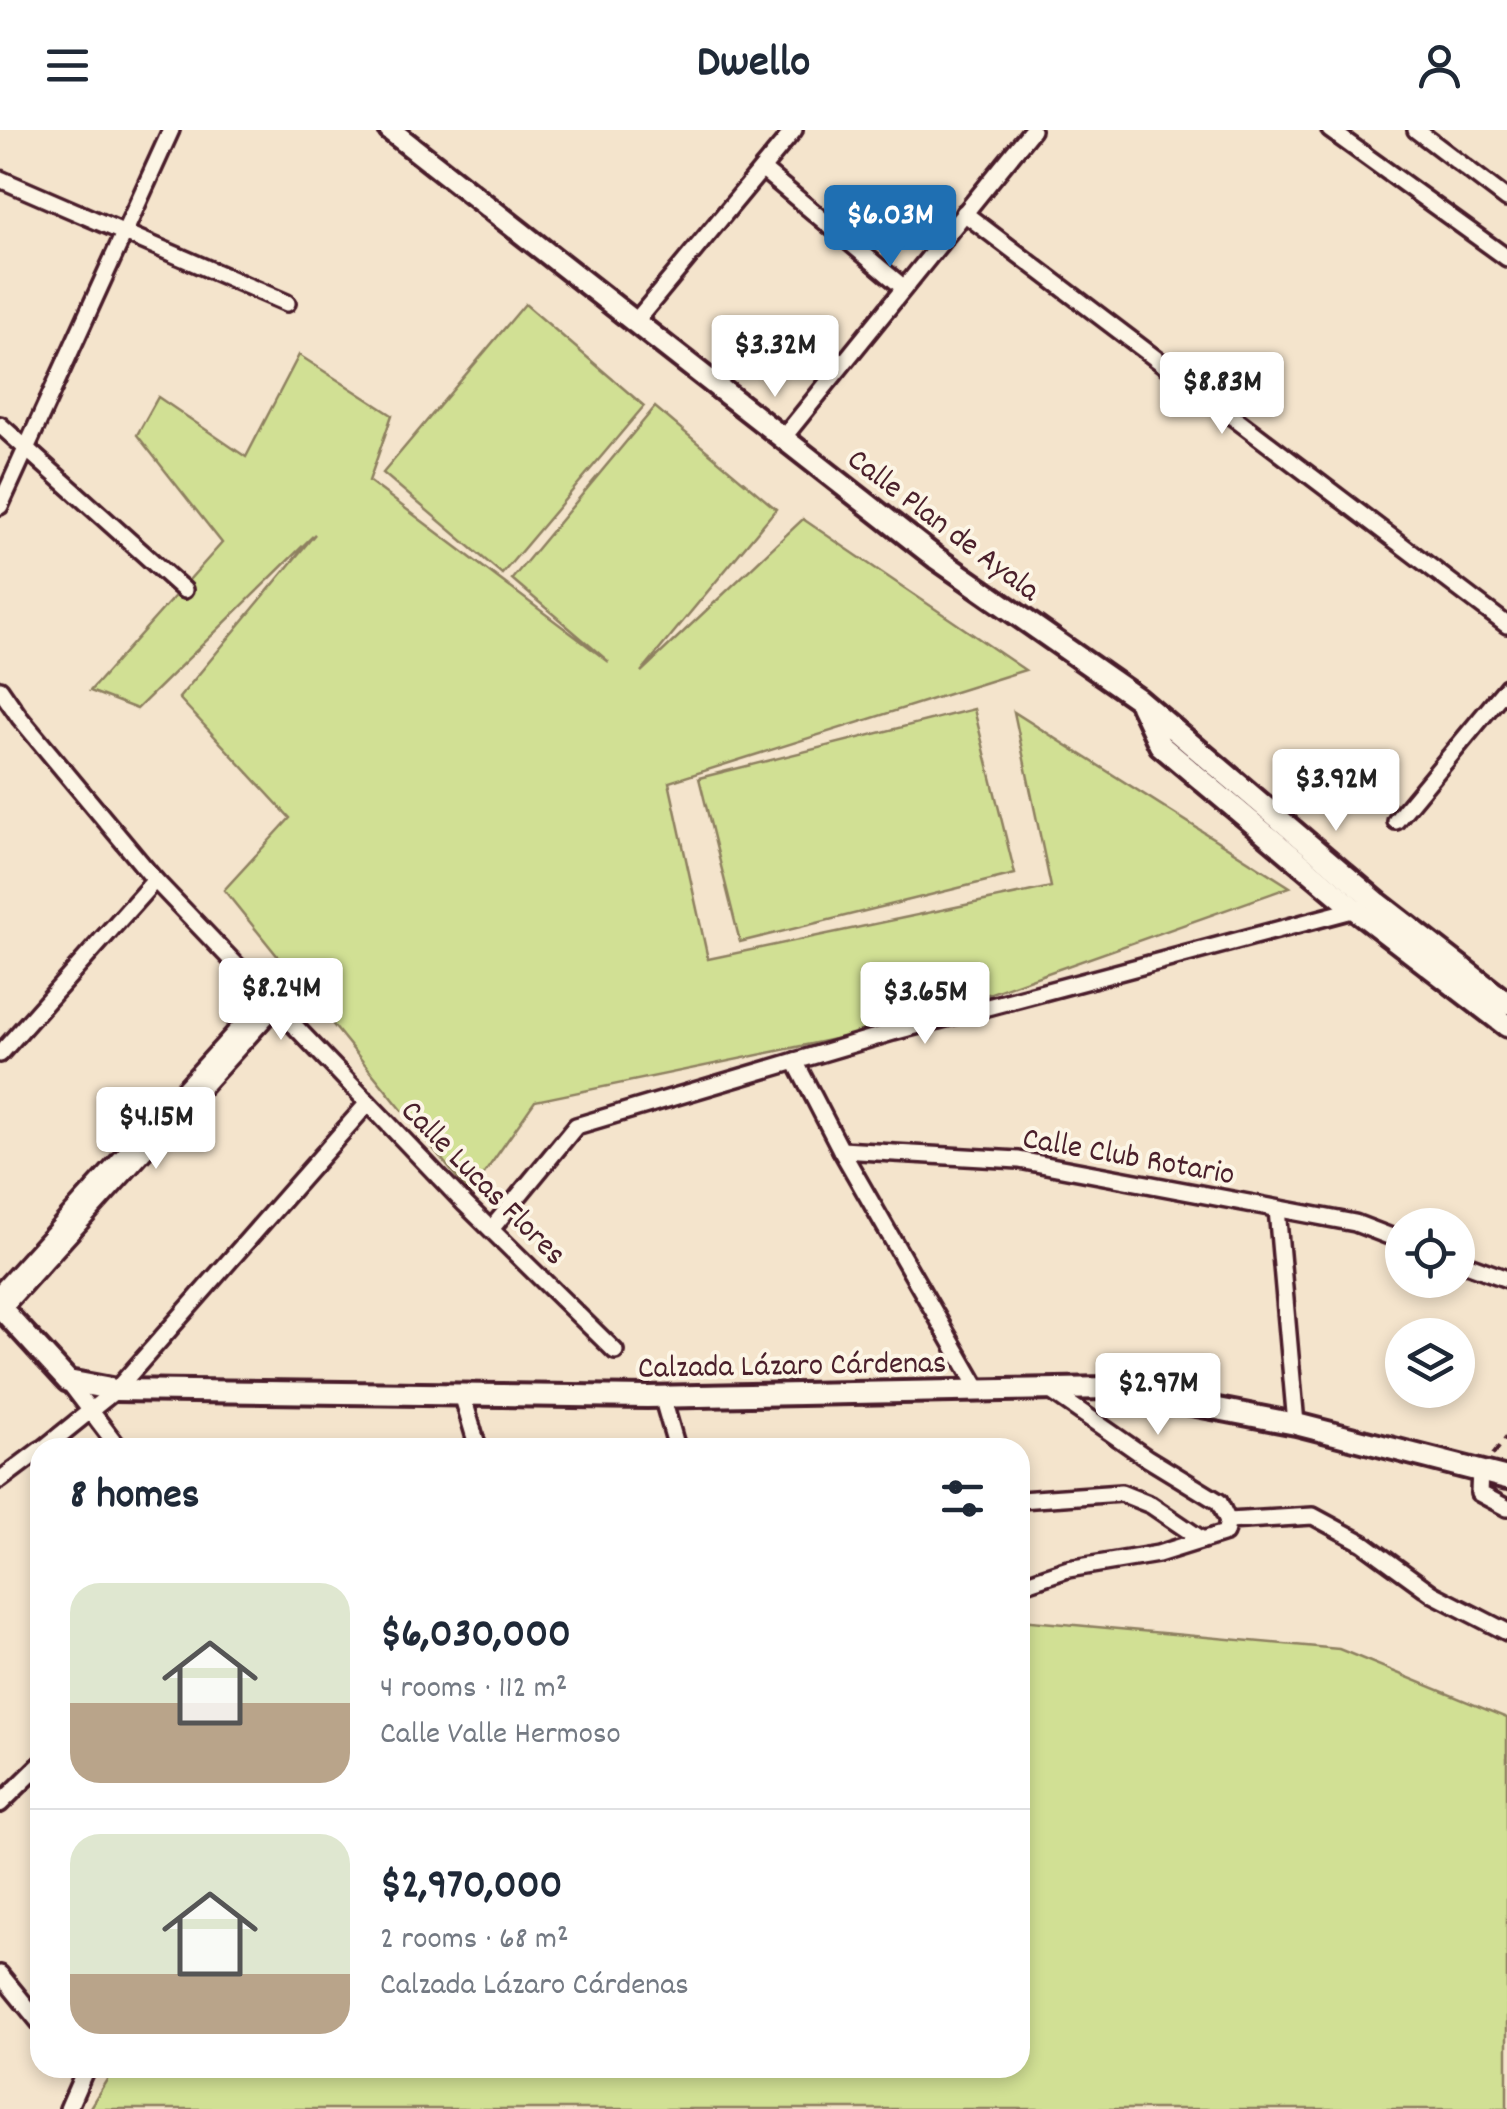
<!DOCTYPE html>
<html lang="en">
<head>
<meta charset="utf-8">
<style>
  :root { --surface:#fff; --page:#f2f2f3; --text:#1f2937; --muted:#747a83; --line:#e0e1e3; --accent:#1f6fb2 }
  body { margin:0; font-family:Dekko,sans-serif; background:var(--page); color:var(--text); height:100vh; display:flex; flex-direction:column; font-size:38px; white-space:nowrap }
  * { box-sizing:border-box; margin:0 }
  p { font-size:32px; color:var(--muted) }
  .icon { flex:none; width:55px; height:55px; fill:none; stroke:currentColor; stroke-width:2; stroke-linecap:round; stroke-linejoin:round }
  .map { position:relative; flex:1; overflow:hidden }
  .panel { position:absolute; left:30px; top:1308px; width:1000px; height:640px; display:flex; flex-direction:column; background:var(--surface); border-radius:30px; box-shadow:0 5px 15px #0003 }
  .panel>* { flex:none }
  .controls { position:absolute; left:1385px; top:1078px; display:grid; gap:20px }
  .controls a { display:grid; place-items:center; width:90px; height:90px; border-radius:50%; background:var(--surface); box-shadow:0 5px 15px #0003; font-size:50px }
  .price { position:absolute; translate:-50% -85px; padding:0 22px; border-radius:10px; background:#fff; color:#222; font-size:32px; line-height:65px; filter:drop-shadow(0 2px 5px #0008) }
  .price::after { content:''; position:absolute; left:50%; top:60px; width:30px; height:22px; margin-left:-15px; background:inherit; clip-path:polygon(0 0,100% 0,50% 100%) }
  .price.current { background:var(--accent); color:#fff }
  ul { padding:0; list-style:none }
  li { display:flex; align-items:center; gap:30px; height:250px; padding:0 40px }
  li+li { border-top:2px solid var(--line) }
  li span { display:grid; place-items:center; flex:none; width:280px; height:200px; border-radius:30px; color:#555 }
  li>.icon { margin-inline-start:auto }
  span .icon { width:120px; height:120px; fill:#fffc; stroke-width:1 }
  li b { font-size:42px }
  h2 { display:flex; justify-content:space-between; align-items:center; height:120px; padding:0 40px; font-size:42px }
  header { display:flex; justify-content:space-between; align-items:center; height:130px; padding:0 40px; background:var(--surface); font-size:45px; font-weight:700 }
  .map>svg:first-child { display:block }
  .green { fill:#d1e094; stroke:#8e8060; stroke-width:2.5 }
  .lines { fill:none; stroke-linecap:round; stroke-linejoin:round }
  .minor-casing { stroke:#4a1f2b; stroke-width:22 }
  .tertiary-casing { stroke:#4a1f2b; stroke-width:28 }
  .path { stroke:#4a1f2b; stroke-width:4; stroke-dasharray:10 8; stroke-linecap:butt }
  .minor { stroke:#fcf5e5; stroke-width:15 }
  .tertiary { stroke:#fcf5e5; stroke-width:20 }
  .labels { text-anchor:middle; stroke-width:8; stroke-linejoin:round; paint-order:stroke }
  .street-label { font-size:32px; fill:#4a1f2b; stroke:#fcf5e5 }
</style>
</head>
<body>
<header><svg class="icon" aria-label="menu" viewBox="0 0 24 24"><path d="M4 6h16M4 12h16M4 18h16"/></svg>Dwello<svg class="icon" aria-label="person" viewBox="0 0 24 24"><circle cx="12" cy="8" r="4"/><path d="M4 21q1-7 8-7t8 7"/></svg></header>
<div class="map">
<svg width="1507" height="1979" viewBox="0 0 1507 1979">
  <rect width="100%" height="100%" fill="#f4e4cc"/>
  <filter id="ink" filterUnits="userSpaceOnUse"><feTurbulence type="fractalNoise" baseFrequency=".01" numOctaves="2"/><feDisplacementMap in="SourceGraphic" scale="20" xChannelSelector="R" yChannelSelector="G"/><feConvolveMatrix kernelMatrix="1 2 1 2 8 2 1 2 1" color-interpolation-filters="sRGB"/></filter>
  <g filter="url(#ink)">
    <!-- green -->
    <g class="green">
      <polygon points="525,174 644,276 502,444 383,343"/>
      <polygon points="299,225 392,285 369,351 609,532 512,449 655,277 776,379 641,542 803,389 1025,540 669,652 708,829 1051,757 1014,582 1290,757 898,896 535,971 470,1064 224,760 290,688 179,568 315,404 137,579 90,561 222,413 137,305 158,267 246,327"/>
      <polygon points="974,579 1015,744 740,812 699,648"/>
      <polygon points="1020,1490 1339,1519 1507,1588 1507,1979 89,1979 114,1938 1020,1938"/>
    </g>
    <g class="lines">
      <!-- minor casing -->
      <g class="minor-casing">
        <g id="minor">
          <polyline points="1330,0 1507,128"/>
          <polyline points="1416,0 1507,69"/>
          <polyline points="762,39 904,158"/>
          <polyline points="0,49 287,173"/>
          <polyline points="964,83 1507,495"/>
          <polyline points="635,192 794,0"/>
          <polyline points="0,295 184,460"/>
          <polyline points="783,308 1032,0"/>
          <polyline points="0,376 171,0"/>
          <polyline points="0,559 20,588 155,750 465,1074 615,1221"/>
          <polyline points="1396,691 1507,557"/>
          <polyline points="0,924 155,750"/>
          <polyline points="795,931 841,1020 979,1260"/>
          <polyline points="841,1020 1019,1030 1355,1093 1402,1111"/>
          <polyline points="1277,1079 1296,1294"/>
          <polyline points="492,1098 576,996 893,902 1360,778"/>
          <polyline points="1458,1131 1507,1149"/>
          <polyline points="0,1162 267,867"/>
          <polyline points="2,1179 276,876"/>
          <polyline points="68,1251 119,1318"/>
          <polyline points="1048,1259 1147,1328 1219,1372 1228,1391"/>
          <polyline points="462,1264 478,1318"/>
          <polyline points="662,1266 677,1318"/>
          <polyline points="44,1318 116,1260 368,973"/>
          <polyline points="1480,1340 1479,1363 1507,1378"/>
          <polyline points="0,1350 40,1320"/>
          <polyline points="1020,1370 1121,1363 1151,1375 1201,1409"/>
          <polyline points="1020,1455 1068,1439 1158,1424 1225,1403 1228,1391 1313,1386 1363,1413 1433,1464 1507,1502"/>
          <polyline points="0,1674 40,1635"/>
          <polyline points="0,1844 40,1893"/>
          <polyline points="68,1979 86,1938"/>
        </g>
      </g>
      <!-- tertiary casing -->
      <g class="tertiary-casing">
        <g id="tertiary">
          <polyline points="390,0 936,428 1138,569 1378,773 1507,873"/>
          <polyline points="1141,575 1160,615 1356,780 1507,896"/>
          <polyline points="0,1177 68,1251 116,1260 647,1267 1108,1258 1296,1294 1507,1348"/>
        </g>
      </g>
      <!-- path -->
      <polyline class="path" points="1493,1325 1507,1307"/>
      <!-- minor -->
      <use href="#minor" class="minor"/>
      <!-- tertiary -->
      <use href="#tertiary" class="tertiary"/>
    </g>
  </g>
  <g class="labels">
    <!-- street labels -->
    <g class="street-label">
      <text transform="translate(945 393) rotate(37)" y="11">Calle Plan de Ayala</text>
      <text transform="translate(1129 1024) rotate(10)" y="11">Calle Club Rotario</text>
      <text transform="translate(485 1051) rotate(45)" y="11">Calle Lucas Flores</text>
      <text transform="translate(792 1233) rotate(-1)" y="11">Calzada Lázaro Cárdenas</text>
    </g>
  </g>
</svg>
<div class="controls">
<a><svg class="icon" aria-label="locate" viewBox="0 0 24 24"><circle cx="12" cy="12" r="6"/><path d="M12 2v4M12 18v4M2 12h4M18 12h4"/></svg></a>
<a><svg class="icon" aria-label="layers" viewBox="0 0 24 24"><path d="M12 4l9 5-9 5-9-5zM3 14l9 5 9-5"/></svg></a>
</div>
<b class="price current" style="left:890px;top:140px">$6.03M</b>
<b class="price" style="left:775px;top:270px">$3.32M</b>
<b class="price" style="left:1222px;top:307px">$8.83M</b>
<b class="price" style="left:1336px;top:704px">$3.92M</b>
<b class="price" style="left:281px;top:913px">$8.24M</b>
<b class="price" style="left:925px;top:917px">$3.65M</b>
<b class="price" style="left:156px;top:1042px">$4.15M</b>
<b class="price" style="left:1158px;top:1308px">$2.97M</b>
<section class="panel">
<h2>8 homes<svg class="icon" aria-label="filters" viewBox="0 0 24 24"><path d="M4 7h16M4 17h16"/><circle cx="9" cy="7" r="2"/><circle cx="15" cy="17" r="2"/></svg></h2>
<ul>
<li><span style="background:linear-gradient(#dfe7d0 60%,#b9a48a 0)"><svg class="icon" aria-label="home" viewBox="0 0 24 24"><path d="M3 11l9-7 9 7M6 9v11h12V9"/></svg></span><div><b>$6,030,000</b><p>4 rooms · 112 m²</p><p>Calle Valle Hermoso</p></div></li>
<li><span style="background:linear-gradient(#dfe7d0 70%,#b9a48a 0)"><svg class="icon" aria-label="home" viewBox="0 0 24 24"><path d="M3 11l9-7 9 7M6 9v11h12V9"/></svg></span><div><b>$2,970,000</b><p>2 rooms · 68 m²</p><p>Calzada Lázaro Cárdenas</p></div></li>
</ul>
</section>
</div>
</body>
</html>
